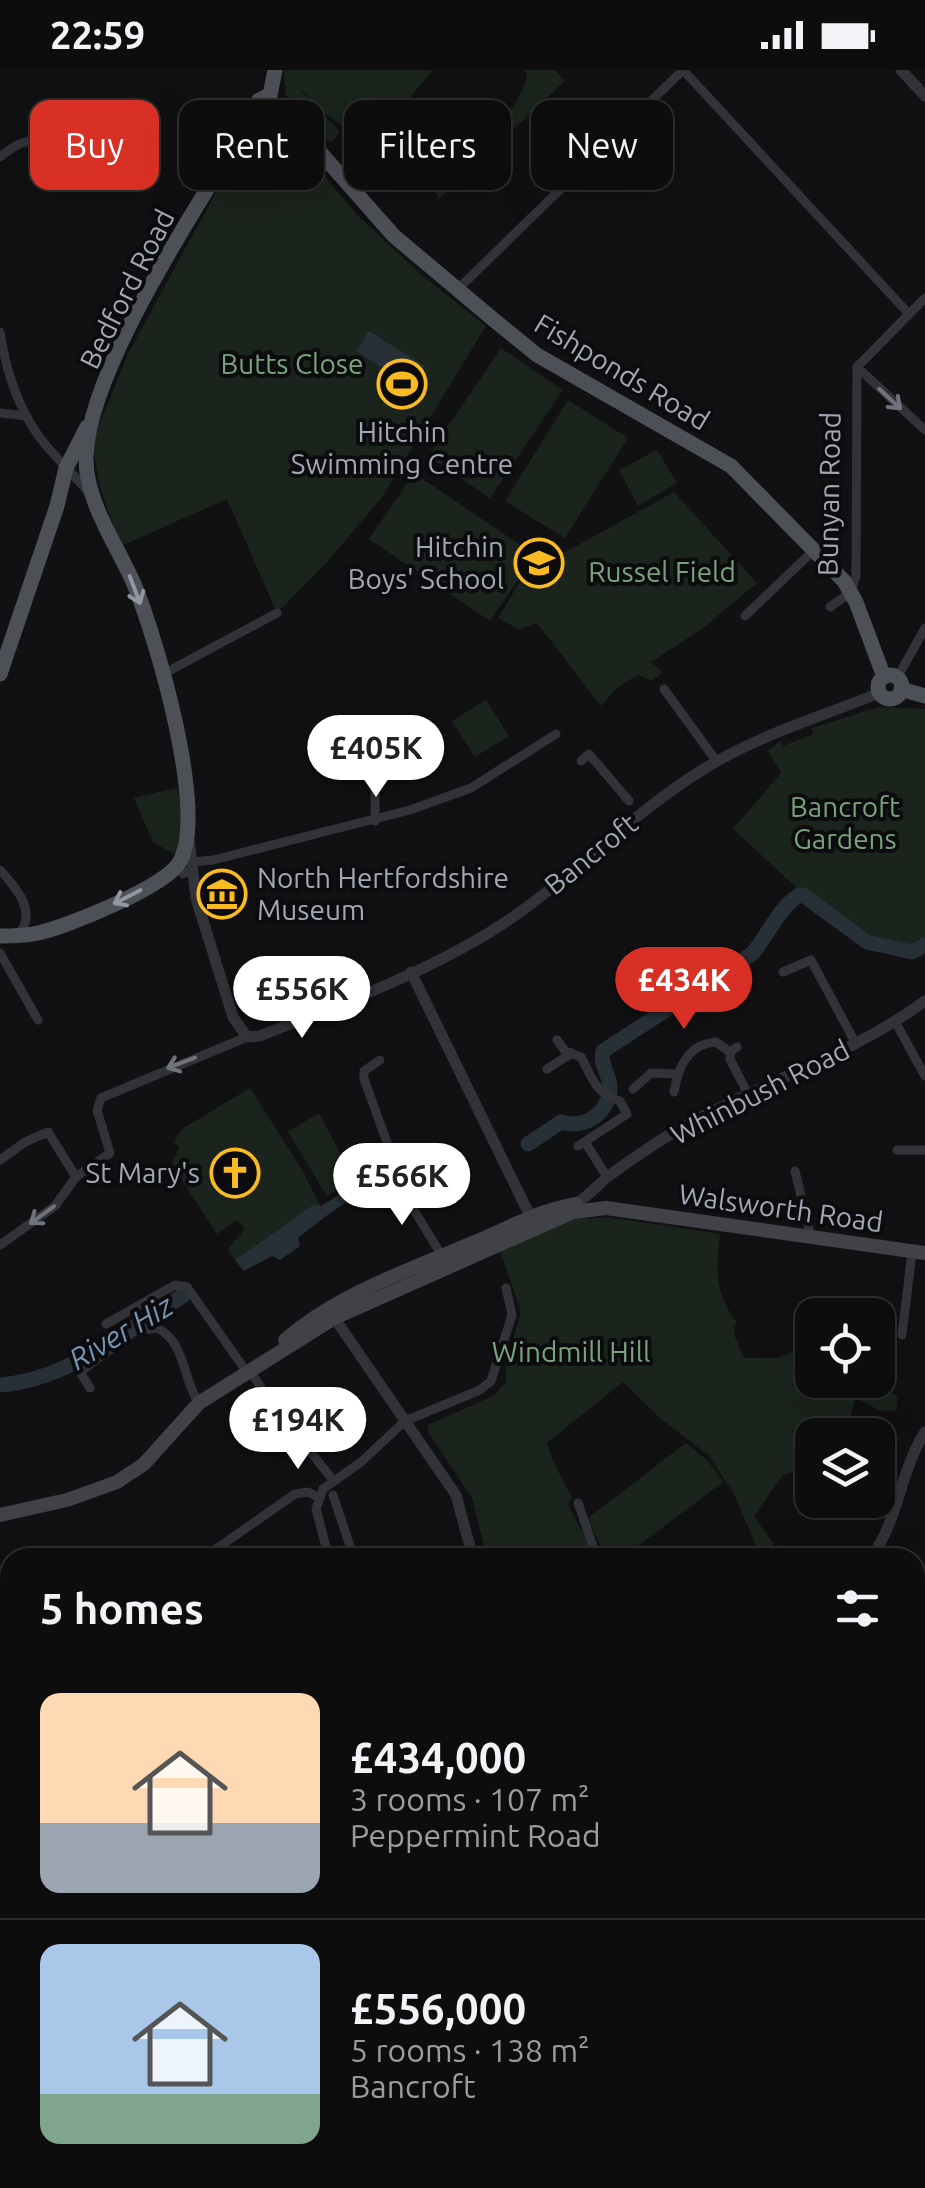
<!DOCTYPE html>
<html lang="en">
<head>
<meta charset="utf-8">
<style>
  :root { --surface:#0d0d0e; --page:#1b1b1c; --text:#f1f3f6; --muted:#9a9c9e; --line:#2d2d2e; --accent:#d93025 }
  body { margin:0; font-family:Ubuntu,sans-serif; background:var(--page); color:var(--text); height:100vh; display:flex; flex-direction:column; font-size:38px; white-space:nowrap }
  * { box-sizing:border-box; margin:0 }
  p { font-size:32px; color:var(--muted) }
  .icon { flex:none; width:55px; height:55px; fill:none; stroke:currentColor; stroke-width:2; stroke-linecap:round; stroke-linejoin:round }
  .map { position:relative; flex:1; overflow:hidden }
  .drawer { position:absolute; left:0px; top:1478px; width:925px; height:642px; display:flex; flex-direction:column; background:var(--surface); border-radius:30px 30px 0 0; box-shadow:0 10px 40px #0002,0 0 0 2px var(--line) }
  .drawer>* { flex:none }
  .top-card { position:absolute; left:30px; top:30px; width:865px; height:90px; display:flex; gap:20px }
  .controls { position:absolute; left:795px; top:1228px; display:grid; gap:20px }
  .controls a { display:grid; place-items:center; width:100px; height:100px; border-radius:20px; background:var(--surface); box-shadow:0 10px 40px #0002,0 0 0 2px var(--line); font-size:50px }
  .price { position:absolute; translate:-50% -85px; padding:0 22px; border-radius:35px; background:#fff; color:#222; font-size:32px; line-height:65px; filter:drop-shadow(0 2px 5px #0008) }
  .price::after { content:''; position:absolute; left:50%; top:60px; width:30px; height:22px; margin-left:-15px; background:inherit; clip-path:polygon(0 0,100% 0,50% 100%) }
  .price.selected { background:var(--accent); color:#fff }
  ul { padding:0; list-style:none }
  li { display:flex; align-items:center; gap:30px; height:250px; padding:0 40px }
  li+li { border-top:2px solid var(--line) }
  li span { display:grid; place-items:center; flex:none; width:280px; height:200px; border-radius:20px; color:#555 }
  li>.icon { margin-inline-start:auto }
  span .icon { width:120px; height:120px; fill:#fffc; stroke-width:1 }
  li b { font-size:42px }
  h2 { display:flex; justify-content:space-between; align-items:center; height:120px; padding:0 40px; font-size:42px }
  .tag { padding:0 35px; border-radius:20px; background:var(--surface); box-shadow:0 10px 40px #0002,0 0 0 2px var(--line); font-size:35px; line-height:90px }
  .tag.selected { background:var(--accent); color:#fff }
  .status { display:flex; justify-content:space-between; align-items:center; height:70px; padding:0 50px; background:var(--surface); direction:ltr }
  .status svg { height:28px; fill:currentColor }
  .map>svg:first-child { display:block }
  .green { fill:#1b231d }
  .water { fill:#272f37 }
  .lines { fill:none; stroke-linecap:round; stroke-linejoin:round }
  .river { stroke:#272f37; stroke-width:15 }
  .minor { stroke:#323338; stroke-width:9 }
  .tertiary { stroke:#323338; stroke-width:11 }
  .secondary { stroke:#404248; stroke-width:14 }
  .primary { stroke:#4e5057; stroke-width:15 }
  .oneway { stroke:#70737c }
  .oneway2 { stroke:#9196a1 }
  .labels { text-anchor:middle; stroke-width:8; stroke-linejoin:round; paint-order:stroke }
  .street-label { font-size:28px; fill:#a2a7b4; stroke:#0c0c0e }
  .park-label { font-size:28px; fill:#78a17c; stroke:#0c0c0e }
  .poi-label { font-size:28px; fill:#a2a7b4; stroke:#0c0c0e; text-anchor:end }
  .water-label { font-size:30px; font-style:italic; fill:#7694b2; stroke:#0c0c0e }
</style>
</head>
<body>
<div class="status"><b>22:59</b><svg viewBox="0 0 49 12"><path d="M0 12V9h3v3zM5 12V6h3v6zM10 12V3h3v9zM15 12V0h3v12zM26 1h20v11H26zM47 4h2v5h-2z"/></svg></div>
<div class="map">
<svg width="925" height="2118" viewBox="0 0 925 2118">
  <rect width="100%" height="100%" fill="#111113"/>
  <!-- green -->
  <g class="green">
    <path d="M284,0H433L378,66C335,62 319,36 291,10L340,62L331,73L285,24Z"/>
    <path d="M524,0H555L565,11L439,129L429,112C462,92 521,43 527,4Z"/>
    <polygon points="273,58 290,65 360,148 424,207 486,256 382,427 328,491 277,543 227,429 121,476 100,418 93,377 96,362 129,282 241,76 258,59"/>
    <polygon points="501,278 563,320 490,428 428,386"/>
    <polygon points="568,330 628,368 565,468 505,431"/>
    <polygon points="657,380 677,413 638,436 619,400"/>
    <polygon points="414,403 535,485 490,551 369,469"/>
    <polygon points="674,422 757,513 703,558 651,592 663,602 652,611 638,605 619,616 601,636 537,553 518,559 498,548 527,500 537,498"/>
    <polygon points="486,630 509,666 475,687 452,651"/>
    <polygon points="879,637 925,639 925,870 914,878 872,868 797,818 733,759 781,703 768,681 781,670 783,676 813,664 812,658"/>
    <polygon points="177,718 186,762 178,786 153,772 134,728"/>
    <polygon points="250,1018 301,1098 321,1137 313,1135 235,1190 228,1179 245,1159 237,1150 217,1164 172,1095 179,1077 174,1072 182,1059"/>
    <polygon points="319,1043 354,1110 327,1126 288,1062"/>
    <path d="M585,1143L587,1149L607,1147L720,1164C716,1203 714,1220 737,1253L734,1256L735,1267L744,1288H777L812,1274V1310H873L897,1326V1340L881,1341L855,1328L846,1365H812V1396L783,1405L754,1446L783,1488L761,1487L734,1424L708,1385L662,1350L623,1312L547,1373L553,1391L572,1428L568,1435L592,1480V1487H487L472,1428L428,1362V1355L495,1325L506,1312V1294L521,1242L500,1180Z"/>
    <polygon points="686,1373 708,1391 723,1412 623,1487 605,1487 588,1448"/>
    <polygon points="0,1693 9,1703 10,1710 10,1901 0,1902"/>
    <polygon points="10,1988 10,2099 0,2098 0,1990"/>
  </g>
  <!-- water -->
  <g class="water">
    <polygon points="369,261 425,296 412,317 356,281"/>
    <path d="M381,1105L389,1106L388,1114C351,1125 327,1145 298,1168L300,1176L280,1190L272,1186L244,1201L235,1190L313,1135L321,1136L347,1120Z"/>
  </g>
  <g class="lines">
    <!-- river -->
    <g class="river">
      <path d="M528,1074L561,1052C584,1059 606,1045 610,1021C612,1007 599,996 603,981L752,884C769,864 777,840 799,825H803L867,872L912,882L925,875"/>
      <polyline points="420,1106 457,1092"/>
      <path d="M0,1315C69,1310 126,1260 184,1225"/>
    </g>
    <!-- minor -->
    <g class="minor">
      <polyline points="683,0 909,244"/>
      <path d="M0,87C44,51 36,89 72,84C95,80 117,49 130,32"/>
      <polyline points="458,219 683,0"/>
      <path d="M0,262C6,301 19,342 44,373C58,390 74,404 87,421"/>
      <polyline points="857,297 925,228"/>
      <polyline points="857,297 925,360"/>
      <polyline points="0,343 27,346"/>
      <polyline points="830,537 851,522 856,506 857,297"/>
      <polyline points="745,546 814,480"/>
      <polyline points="165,603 277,543"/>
      <polyline points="897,608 925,558"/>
      <polyline points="664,619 717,692"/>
      <polyline points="581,691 589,684 629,731"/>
      <polyline points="375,751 375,723"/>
      <path d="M0,800C17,819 38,842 18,865"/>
      <polyline points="183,804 191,800 193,792 213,790 410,740 471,718 556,664"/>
      <polyline points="0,883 38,950"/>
      <polyline points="783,902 811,890 856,974"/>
      <polyline points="896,953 925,1006"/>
      <path d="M557,970L565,981L581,987C593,1009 595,1023 620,1031L627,1044L578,1076"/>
      <polyline points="737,977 730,982 730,989 748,1024"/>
      <polyline points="380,990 364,1001 364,1009 389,1078 396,1111 444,1189"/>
      <polyline points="547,999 572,983"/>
      <polyline points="633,1019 651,1003 677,1004"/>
      <path d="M674,1022C678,997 688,974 716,972L730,982"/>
      <polyline points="585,1072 607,1107"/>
      <polyline points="897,1080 925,1080"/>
      <polyline points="0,1090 25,1072 48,1062 76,1107"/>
      <polyline points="795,1101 811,1168"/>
      <polyline points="0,1175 55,1136 76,1107 110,1083 97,1040 101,1028 247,967"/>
      <polyline points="106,1254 175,1215 187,1217 246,1301"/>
      <polyline points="902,1265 912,1182"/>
      <polyline points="249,1300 270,1330"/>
      <path d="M90,1318L80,1302L135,1261L157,1258C186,1272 182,1309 199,1333"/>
      <polyline points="281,1345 333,1410"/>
      <polyline points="333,1425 354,1488"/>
      <polyline points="578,1433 597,1488"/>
      <polyline points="203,1488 295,1424 308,1422 318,1427"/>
      <polyline points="329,1488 316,1439 323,1419 361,1392 405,1351 480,1320 491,1311 512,1245 506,1218"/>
      <polyline points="915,1681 925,1672"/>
      <polyline points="8,1689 10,1700"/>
      <polyline points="915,1841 925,1837"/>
      <polyline points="0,1913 10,1913"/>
      <polyline points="915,1989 925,1983"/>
      <polyline points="915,2081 925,2074"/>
      <polyline points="187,2110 187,2118"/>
      <polyline points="248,2110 249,2118"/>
      <polyline points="743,2110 746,2118"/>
      <polyline points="383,2118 387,2110"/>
      <polyline points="642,2118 642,2110"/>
    </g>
    <!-- tertiary -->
    <g class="tertiary">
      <polyline points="901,0 925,26"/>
      <path d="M189,769L196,828L233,947L247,967L259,966C340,935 443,896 513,847C578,802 632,744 699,702C755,666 818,648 879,623"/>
      <polyline points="411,902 534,1154"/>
      <path d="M575,1134C589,1126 597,1115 610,1105C636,1086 665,1066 694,1051C771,1009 854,983 925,931"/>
      <polyline points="331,1243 456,1425 473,1488"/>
      <path d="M871,1488C899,1449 900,1401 925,1362"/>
      <polyline points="915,1928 925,1945"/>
      <polyline points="523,2118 525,2110"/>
    </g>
    <!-- secondary -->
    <g class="secondary">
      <path d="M285,1270C338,1224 411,1199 475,1172C508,1158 540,1140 576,1134"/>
      <polyline points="0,1445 67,1430 117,1412 144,1394 199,1333 334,1248 573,1142 606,1138 925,1183"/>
    </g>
    <!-- primary -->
    <g class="primary">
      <polyline points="270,25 275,0"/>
      <polyline points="280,43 296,55 394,166 494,250 537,285 731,396 844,511 856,532 884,607"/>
      <polyline points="258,44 259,30 270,25"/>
      <polyline points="0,604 57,436 66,398 87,357"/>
      <circle cx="890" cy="617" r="12"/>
      <polyline points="901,619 925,626"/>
      <path d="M0,866C13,866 25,866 38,863C67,857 164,817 179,793C209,745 156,567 134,514C117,475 85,431 86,387C88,314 164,190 203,126C220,98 235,67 258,44"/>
    </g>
  </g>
  <!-- one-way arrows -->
  <defs><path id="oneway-shaft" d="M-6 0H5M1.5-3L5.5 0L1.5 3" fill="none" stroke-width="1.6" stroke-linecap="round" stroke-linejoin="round" transform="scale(2.5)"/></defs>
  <g class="oneway">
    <use href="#oneway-shaft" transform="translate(890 329) rotate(43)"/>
    <use href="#oneway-shaft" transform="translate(181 993) rotate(159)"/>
    <use href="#oneway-shaft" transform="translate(42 1145) rotate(144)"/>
  </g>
  <g class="oneway2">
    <use href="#oneway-shaft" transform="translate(135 520) rotate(69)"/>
    <use href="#oneway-shaft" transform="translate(127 827) rotate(153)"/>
  </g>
  <!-- icons -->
  <defs>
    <g id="stadium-ring" transform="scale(2.5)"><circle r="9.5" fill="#0c0c0e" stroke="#faba22" stroke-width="1.5"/><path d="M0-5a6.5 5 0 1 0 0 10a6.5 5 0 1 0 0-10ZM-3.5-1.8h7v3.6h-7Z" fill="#faba22"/></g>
    <g id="school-ring" transform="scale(2.5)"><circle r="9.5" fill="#0c0c0e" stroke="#faba22" stroke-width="1.5"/><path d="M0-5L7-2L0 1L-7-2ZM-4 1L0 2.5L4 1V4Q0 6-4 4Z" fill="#faba22"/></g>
    <g id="museum-ring" transform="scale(2.5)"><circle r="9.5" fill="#0c0c0e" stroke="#faba22" stroke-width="1.5"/><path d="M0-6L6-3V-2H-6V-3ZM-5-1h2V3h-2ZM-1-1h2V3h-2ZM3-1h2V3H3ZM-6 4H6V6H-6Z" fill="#faba22"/></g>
    <g id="church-ring" transform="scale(2.5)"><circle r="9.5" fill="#0c0c0e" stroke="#faba22" stroke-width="1.5"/><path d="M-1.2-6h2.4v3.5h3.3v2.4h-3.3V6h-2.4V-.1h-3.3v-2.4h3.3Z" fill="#faba22"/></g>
  </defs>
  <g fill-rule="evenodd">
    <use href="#stadium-ring" x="402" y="314"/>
    <use href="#school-ring" x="539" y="493"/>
    <use href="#museum-ring" x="222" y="824"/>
    <use href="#church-ring" x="235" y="1103"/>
  </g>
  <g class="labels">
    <!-- street labels -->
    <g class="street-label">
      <text transform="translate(127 219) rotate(-63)" y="10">Bedford Road</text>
      <text transform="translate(622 302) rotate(31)" y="10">Fishponds Road</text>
      <text transform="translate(829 424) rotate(-89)" y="10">Bunyan Road</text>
      <text transform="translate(591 784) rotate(-39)" y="10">Bancroft</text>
      <text transform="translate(760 1022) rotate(-27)" y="10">Whinbush Road</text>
      <text transform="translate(781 1138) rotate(8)" y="10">Walsworth Road</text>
    </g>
    <!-- park labels -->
    <g class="park-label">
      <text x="292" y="304">Butts Close</text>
      <text x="662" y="512">Russel Field</text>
      <text x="845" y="747">Bancroft<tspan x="845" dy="32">Gardens</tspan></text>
      <text x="571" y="1292">Windmill Hill</text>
    </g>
    <!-- poi labels -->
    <g class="poi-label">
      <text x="402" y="372" text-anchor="middle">Hitchin<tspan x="402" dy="32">Swimming Centre</tspan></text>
      <text x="504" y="487">Hitchin<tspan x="504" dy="32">Boys' School</tspan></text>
      <text x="257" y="818" text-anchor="start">North Hertfordshire<tspan x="257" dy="32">Museum</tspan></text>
      <text x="200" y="1113">St Mary's</text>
    </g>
    <!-- water labels -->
    <g class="water-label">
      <text transform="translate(121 1263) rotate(-31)" y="10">River Hiz</text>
    </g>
  </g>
</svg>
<div class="controls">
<a><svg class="icon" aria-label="locate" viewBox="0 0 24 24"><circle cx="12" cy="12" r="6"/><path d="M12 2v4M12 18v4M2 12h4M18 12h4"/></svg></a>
<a><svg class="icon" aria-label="layers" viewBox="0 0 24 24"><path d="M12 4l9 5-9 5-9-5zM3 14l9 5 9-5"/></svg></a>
</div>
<b class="price" style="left:376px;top:730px">£405K</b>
<b class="price selected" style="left:684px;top:962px">£434K</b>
<b class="price" style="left:302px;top:971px">£556K</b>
<b class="price" style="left:402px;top:1158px">£566K</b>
<b class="price" style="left:298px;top:1402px">£194K</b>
<div class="top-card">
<a class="tag selected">Buy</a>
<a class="tag">Rent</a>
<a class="tag">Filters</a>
<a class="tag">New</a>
</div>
<section class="drawer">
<h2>5 homes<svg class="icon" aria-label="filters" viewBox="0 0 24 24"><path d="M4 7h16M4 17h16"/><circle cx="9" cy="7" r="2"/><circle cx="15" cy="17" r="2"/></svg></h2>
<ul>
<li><span style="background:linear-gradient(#ffd9b3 65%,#9aa5b1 0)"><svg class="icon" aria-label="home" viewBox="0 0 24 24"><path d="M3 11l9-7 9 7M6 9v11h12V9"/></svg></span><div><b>£434,000</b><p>3 rooms · 107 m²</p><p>Peppermint Road</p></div></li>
<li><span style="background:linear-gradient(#a9c7e8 75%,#7fa58c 0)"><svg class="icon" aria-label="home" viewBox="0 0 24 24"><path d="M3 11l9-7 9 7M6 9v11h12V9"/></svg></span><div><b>£556,000</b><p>5 rooms · 138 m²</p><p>Bancroft</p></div></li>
</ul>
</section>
</div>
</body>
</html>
